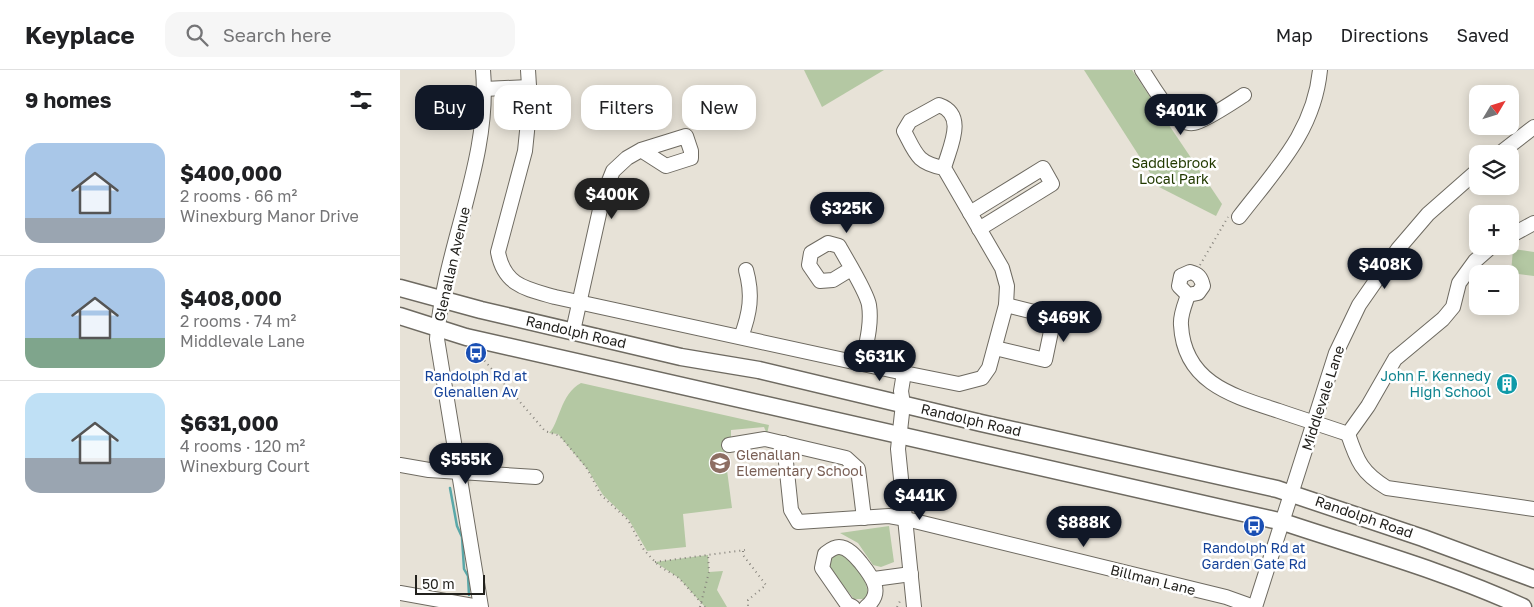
<!DOCTYPE html>
<html lang="en">
<head>
<meta charset="utf-8">
<style>
  :root { --surface:#fff; --page:#f6f6f6; --text:#202124; --muted:#757577; --line:#e0e0e0; --accent:#111827 }
  body { margin:0; font-family:"Golos Text",sans-serif; background:var(--page); color:var(--text); height:100vh; display:flex; flex-direction:column; font-size:19px; white-space:nowrap }
  * { box-sizing:border-box; margin:0 }
  p { font-size:16px; color:var(--muted) }
  .icon { flex:none; width:28px; height:28px; fill:none; stroke:currentColor; stroke-width:2; stroke-linecap:round; stroke-linejoin:round }
  .map { position:relative; flex:1; overflow:hidden }
  .details { display:flex; flex-direction:column; background:var(--surface); width:400px }
  .details>* { flex:none }
  .hud { position:absolute; left:15px; top:15px; width:475px; height:45px; display:flex; gap:10px }
  .needle { width:32px; rotate:52deg }
  .controls { position:absolute; left:1069px; top:15px; display:grid; gap:10px }
  .controls a { display:grid; place-items:center; width:50px; height:50px; border-radius:10px; background:var(--surface); box-shadow:0 2px 12px #0003; font-size:25px }
  .scale { position:absolute; left:15px; bottom:12px; width:70px; box-sizing:border-box; padding-left:5px; border:2px solid #22211d; border-top:0; font-size:14px; line-height:18px; white-space:nowrap; color:#22211d; -webkit-text-stroke:4px #fff; paint-order:stroke }
  .price { position:absolute; translate:-50% -42px; padding:0 11px; border-radius:18px; background:var(--accent); color:#fff; font-size:16px; line-height:32px; filter:drop-shadow(0 1px 2px #0008) }
  .price::after { content:''; position:absolute; left:50%; top:30px; width:15px; height:11px; margin-left:-8px; background:inherit; clip-path:polygon(0 0,100% 0,50% 100%) }
  .price.current { background:#222; color:#fff }
  ul { padding:0; list-style:none }
  li { display:flex; align-items:center; gap:15px; height:125px; padding:0 25px }
  li+li { border-top:1px solid var(--line) }
  li span { display:grid; place-items:center; flex:none; width:140px; height:100px; border-radius:15px; color:#555 }
  li>.icon { margin-inline-start:auto }
  span .icon { width:60px; height:60px; fill:#fffc; stroke-width:1 }
  li b { font-size:21px }
  h2 { display:flex; justify-content:space-between; align-items:center; height:60px; padding:0 25px; font-size:21px }
  .tag { padding:0 18px; border-radius:15px; background:var(--surface); box-shadow:0 2px 12px #0003; font-size:18px; line-height:45px }
  .tag.current { background:var(--accent); color:#fff }
  header { display:flex; align-items:center; gap:30px; box-sizing:border-box; height:70px; padding:0 25px; background:var(--surface); border-bottom:1px solid var(--line) }
  header strong { font-size:24px }
  nav { display:flex; gap:28px; margin-inline-start:auto; font-size:18px }
  .search { width:350px; height:45px; background:var(--page); display:flex; align-items:center; gap:12px; box-sizing:border-box; padding:0 18px; border-radius:15px; color:var(--muted); font-size:19px }
  main { display:flex; flex:1; min-height:0 }
  .map>svg:first-child { display:block }
  .green { fill:#b4c8a3 }
  .lines { fill:none; stroke-linecap:round; stroke-linejoin:round }
  .stream { stroke:#5aa8a9; stroke-width:2.5 }
  .minor-casing { stroke:#6e6a61; stroke-width:16 }
  .major-casing { stroke:#6e6a61; stroke-width:19 }
  .path { stroke:#86837c; stroke-width:2; stroke-dasharray:1 4; stroke-linecap:butt }
  .minor { stroke:#fff; stroke-width:14 }
  .major { stroke:#fff; stroke-width:16 }
  .labels { text-anchor:middle; stroke-width:5; stroke-linejoin:round; paint-order:stroke }
  .park-label { font-size:14px; fill:#223a00; stroke:#fff }
  .street-label { font-size:14px; fill:#22211d; stroke:#fff }
  .transit-label { font-size:14px; fill:#164399; stroke:#fff }
  .culture-label { font-size:14px; fill:#0d838f; stroke:#fff; text-anchor:end }
  .education-label { font-size:14px; fill:#785e54; stroke:#fff; text-anchor:start }
</style>
</head>
<body>
<header>
<strong>Keyplace</strong>
<div class="search"><svg class="icon" aria-label="search" viewBox="0 0 24 24"><circle cx="10" cy="10" r="6"/><path d="M15 15l6 6"/></svg>Search here</div>
<nav><a>Map</a><a>Directions</a><a>Saved</a></nav>
</header>
<main>
<section class="details">
<h2>9 homes<svg class="icon" aria-label="filters" viewBox="0 0 24 24"><path d="M4 7h16M4 17h16"/><circle cx="9" cy="7" r="2"/><circle cx="15" cy="17" r="2"/></svg></h2>
<ul>
<li><span style="background:linear-gradient(#a9c7e8 75%,#9aa5b1 0)"><svg class="icon" aria-label="home" viewBox="0 0 24 24"><path d="M3 11l9-7 9 7M6 9v11h12V9"/></svg></span><div><b>$400,000</b><p>2 rooms · 66 m²</p><p>Winexburg Manor Drive</p></div></li>
<li><span style="background:linear-gradient(#a9c7e8 70%,#7fa58c 0)"><svg class="icon" aria-label="home" viewBox="0 0 24 24"><path d="M3 11l9-7 9 7M6 9v11h12V9"/></svg></span><div><b>$408,000</b><p>2 rooms · 74 m²</p><p>Middlevale Lane</p></div></li>
<li><span style="background:linear-gradient(#bfe0f5 65%,#9aa5b1 0)"><svg class="icon" aria-label="home" viewBox="0 0 24 24"><path d="M3 11l9-7 9 7M6 9v11h12V9"/></svg></span><div><b>$631,000</b><p>4 rooms · 120 m²</p><p>Winexburg Court</p></div></li>
</ul>
</section>
<div class="map">
<svg width="1134" height="537" viewBox="0 0 1134 537">
  <rect width="100%" height="100%" fill="#e7e2d7"/>
  <!-- green -->
  <g class="green">
    <polygon points="404,0 484,0 422,37"/>
    <polygon points="684,0 732,0 822,134 816,146 759,117"/>
    <polygon points="1113,179 1134,182 1134,206 1111,203"/>
    <path d="M181,313L369,355L367,364L364,357L331,360V368L323,370L332,438L283,444L286,477L247,481L229,450L203,425L188,400L158,364L149,363C159,355 160,324 181,313Z"/>
    <polygon points="489,456 494,492 481,497 473,495 458,473 440,463"/>
    <path d="M438,483C452,488 473,514 466,529H454L430,499V487Z"/>
    <polygon points="308,485 309,502 323,501 317,520 327,537 305,537 279,508 255,492"/>
  </g>
  <g class="lines">
    <!-- stream -->
    <polyline class="stream" points="50,418 57,456 62,467 64,499 68,506 69,525"/>
    <!-- minor casing -->
    <g class="minor-casing">
      <g id="minor">
        <path d="M128,0L130,32L125,81L98,182C104,216 127,219 155,227L504,303L559,314L582,308L589,298L606,235L607,216L602,198L544,98C517,93 516,84 504,61L510,51L539,35C567,45 550,76 544,98"/>
        <path d="M742,0C752,14 774,57 794,53C805,51 833,32 844,25"/>
        <polyline points="84,19 129,17"/>
        <polyline points="1099,84 1134,57"/>
        <polyline points="570,143 643,98 652,114 579,159"/>
        <path d="M839,147C875,100 914,62 920,0"/>
        <polyline points="1110,166 1134,153"/>
        <path d="M451,199L433,210L420,211L409,195L411,183L428,173L439,176C446,189 467,222 469,235C472,254 466,275 462,294"/>
        <path d="M788,225L779,216L781,206L790,202C798,204 801,207 803,216L798,223L788,225C785,234 780,245 781,255C784,313 833,326 879,341C902,349 925,356 948,364"/>
        <polyline points="173,261 203,126 213,101 227,88 241,80 286,66 291,81 291,88 266,96 241,80"/>
        <path d="M341,267C350,243 353,225 346,200"/>
        <polyline points="595,278 645,290 654,247 606,235"/>
        <polyline points="504,303 501,321 503,334 498,379 514,537"/>
        <polyline points="948,364 968,336 995,289 1043,249 1053,237 1059,213 1075,191 1092,176"/>
        <path d="M948,364C957,391 962,403 987,418L1134,439"/>
        <polyline points="384,373 391,440 398,452 489,446 506,449 826,527 854,537"/>
        <polyline points="329,375 365,369 446,388 458,399 464,448"/>
        <polyline points="0,395 29,400 136,407"/>
        <polyline points="474,509 511,504"/>
        <polyline points="0,523 79,537"/>
        <path d="M81,537L37,269C43,178 91,92 83,0"/>
        <path d="M453,537L447,534L422,498L425,484C429,481 433,477 439,477C448,477 456,487 461,493C473,508 484,523 466,537"/>
        <polyline points="855,537 936,283 959,235 998,179 1028,144 1078,100"/>
      </g>
    </g>
    <!-- major casing -->
    <g class="major-casing">
      <g id="major">
        <polyline points="0,218 81,240 281,287 359,300 581,353 877,419 1023,468 1134,509"/>
        <path d="M0,246L66,267L883,452C964,479 1045,501 1123,537"/>
      </g>
    </g>
    <!-- path -->
    <g class="path">
      <polyline points="800,195 828,147"/>
      <polyline points="78,283 145,361 160,366 186,397 201,425 228,450 244,480 259,496 279,508 305,537"/>
      <polyline points="343,481 343,485 366,515 348,530 348,537"/>
      <polyline points="255,492 345,480"/>
      <polyline points="300,537 309,502 308,485"/>
      <polyline points="497,537 500,531"/>
    </g>
    <!-- minor -->
    <use href="#minor" class="minor"/>
    <!-- major -->
    <use href="#major" class="major"/>
  </g>
  <!-- icons -->
  <defs>
    <g id="bus-disc" transform="scale(1.125)"><circle r="9.5" fill="#1a4fb4" stroke="#fff"/><path d="M-5-6H5V4H4V6H2V4H-2V6H-4V4H-5ZM-3.5-4V0h7V-4ZM-3.5 1.2v1.5H-2V1.2ZM2 1.2v1.5H3.5V1.2Z" fill="#fff"/></g>
    <g id="building-disc" transform="scale(1.125)"><circle r="9.5" fill="#0f9aa8" stroke="#fff"/><path d="M-4-6H4V6H1V3H-1V6H-4ZM-2.5-4.3h1.7v1.8h-1.7ZM.8-4.3h1.7v1.8H.8ZM-2.5-1h1.7V.8h-1.7ZM.8-1h1.7V.8H.8Z" fill="#fff"/></g>
    <g id="school-disc" transform="scale(1.125)"><circle r="9.5" fill="#8d6e63" stroke="#fff"/><path d="M0-5L7-2L0 1L-7-2ZM-4 1L0 2.5L4 1V4Q0 6-4 4Z" fill="#fff"/></g>
  </defs>
  <g fill-rule="evenodd">
    <use href="#bus-disc" x="76" y="283"/>
    <use href="#building-disc" x="1107" y="314"/>
    <use href="#school-disc" x="320" y="393"/>
    <use href="#bus-disc" x="854" y="456"/>
  </g>
  <g class="labels">
    <!-- park labels -->
    <g class="park-label">
      <text x="774" y="98">Saddlebrook<tspan x="774" dy="16">Local Park</tspan></text>
    </g>
    <!-- street labels -->
    <g class="street-label">
      <text transform="translate(52 194) rotate(-77)" y="5">Glenallan Avenue</text>
      <text transform="translate(176 262) rotate(13)" y="5">Randolph Road</text>
      <text transform="translate(923 328) rotate(-72)" y="5">Middlevale Lane</text>
      <text transform="translate(571 350) rotate(13)" y="5">Randolph Road</text>
      <text transform="translate(964 447) rotate(19)" y="5">Randolph Road</text>
      <text transform="translate(753 510) rotate(14)" y="5">Billman Lane</text>
    </g>
    <!-- transit labels -->
    <g class="transit-label">
      <text x="76" y="311">Randolph Rd at<tspan x="76" dy="16">Glenallen Av</tspan></text>
      <text x="854" y="483">Randolph Rd at<tspan x="854" dy="16">Garden Gate Rd</tspan></text>
    </g>
    <!-- culture labels -->
    <g class="culture-label">
      <text x="1091" y="311">John F. Kennedy<tspan x="1091" dy="16">High School</tspan></text>
    </g>
    <!-- education labels -->
    <g class="education-label">
      <text x="336" y="390">Glenallan<tspan x="336" dy="16">Elementary School</tspan></text>
    </g>
  </g>
</svg>
<div class="controls">
<a><svg class="needle" viewBox="-14 -14 28 28"><path d="M0-13l5 13h-10z" fill="#e53935"/><path d="M0 13l5-13h-10z" fill="#757577"/></svg></a>
<a><svg class="icon" aria-label="layers" viewBox="0 0 24 24"><path d="M12 4l9 5-9 5-9-5zM3 14l9 5 9-5"/></svg></a>
<a>+</a>
<a>−</a>
</div>
<div class="scale">50 m</div>
<b class="price" style="left:781px;top:66px">$401K</b>
<b class="price current" style="left:212px;top:150px">$400K</b>
<b class="price" style="left:447px;top:164px">$325K</b>
<b class="price" style="left:985px;top:220px">$408K</b>
<b class="price" style="left:664px;top:273px">$469K</b>
<b class="price" style="left:480px;top:312px">$631K</b>
<b class="price" style="left:66px;top:415px">$555K</b>
<b class="price" style="left:520px;top:451px">$441K</b>
<b class="price" style="left:684px;top:478px">$888K</b>
<div class="hud">
<a class="tag current">Buy</a>
<a class="tag">Rent</a>
<a class="tag">Filters</a>
<a class="tag">New</a>
</div>
</div>
</main>
</body>
</html>
